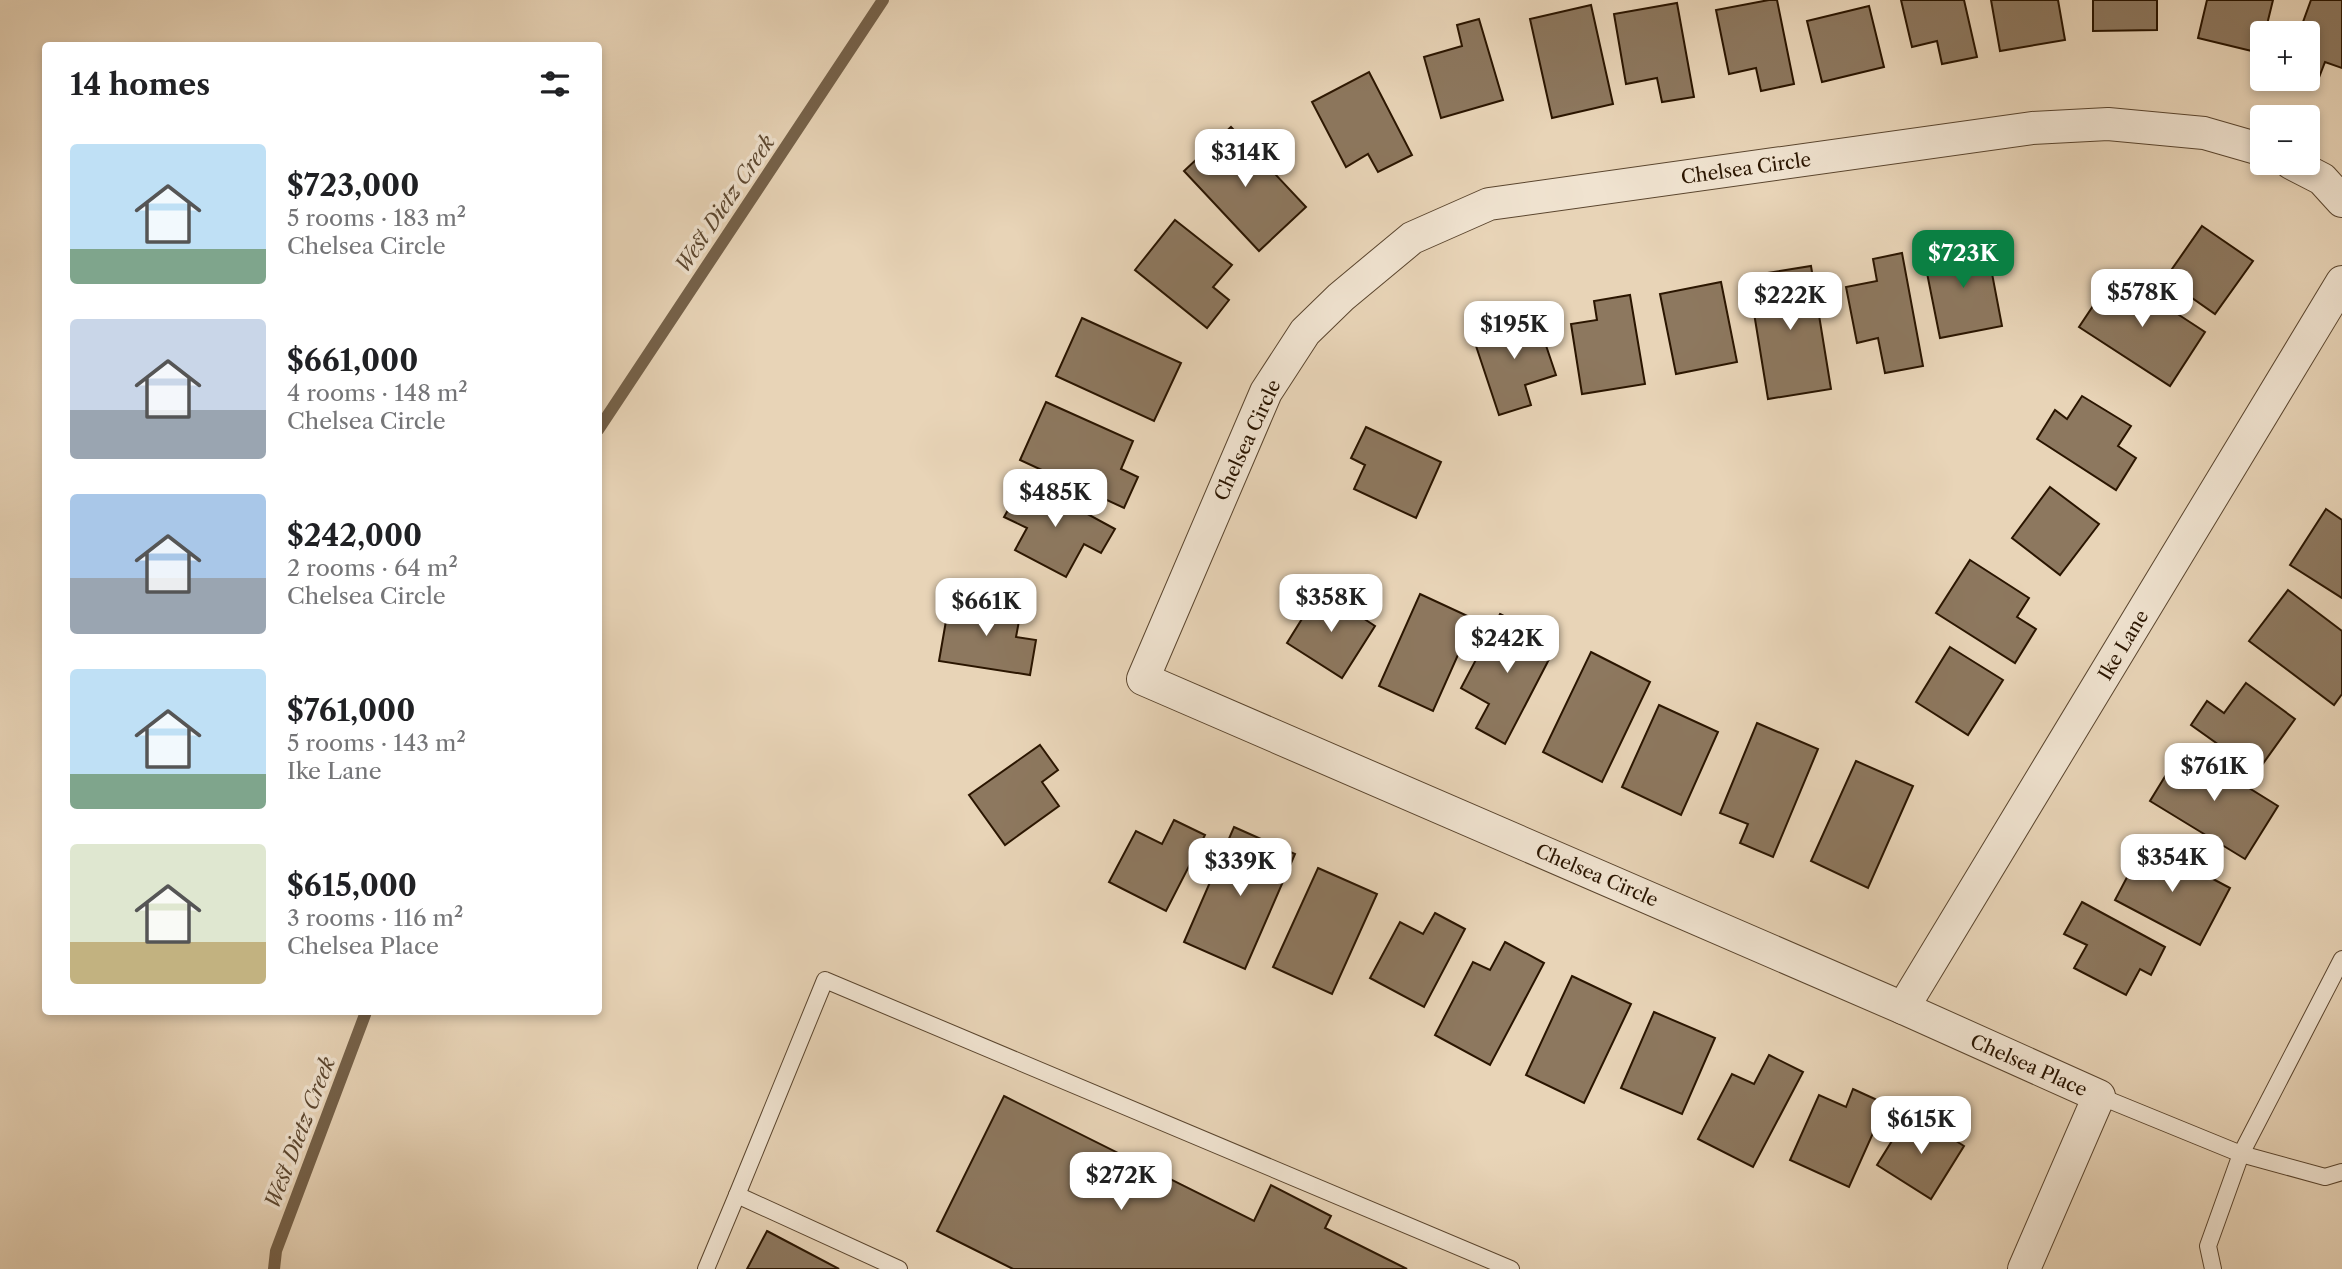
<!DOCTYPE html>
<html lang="en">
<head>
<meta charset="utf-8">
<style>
  :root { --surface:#fff; --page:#f6f6f6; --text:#202124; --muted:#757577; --accent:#0b8043 }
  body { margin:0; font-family:"Libre Caslon Text",serif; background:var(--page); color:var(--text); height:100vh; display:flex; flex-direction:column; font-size:26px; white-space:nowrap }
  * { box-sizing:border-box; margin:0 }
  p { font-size:23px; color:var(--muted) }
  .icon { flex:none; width:38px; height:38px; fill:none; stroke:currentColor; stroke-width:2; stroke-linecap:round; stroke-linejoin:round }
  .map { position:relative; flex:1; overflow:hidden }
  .panel { position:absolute; left:42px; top:42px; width:560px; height:973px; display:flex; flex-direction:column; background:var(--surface); border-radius:7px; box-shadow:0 4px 10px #0003 }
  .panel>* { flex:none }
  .fabs { position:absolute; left:2250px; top:21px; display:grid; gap:14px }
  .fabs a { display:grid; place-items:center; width:70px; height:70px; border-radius:7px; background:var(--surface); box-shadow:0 4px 10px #0003; font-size:35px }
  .price { position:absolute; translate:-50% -60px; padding:0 16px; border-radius:14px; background:#fff; color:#222; font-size:23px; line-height:46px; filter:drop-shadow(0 2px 4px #0008) }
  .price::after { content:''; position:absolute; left:50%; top:42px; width:21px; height:16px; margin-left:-10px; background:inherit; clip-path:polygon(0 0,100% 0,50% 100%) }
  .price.on { background:var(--accent); color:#fff }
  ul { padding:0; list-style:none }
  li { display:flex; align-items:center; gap:21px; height:175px; padding:0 28px }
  li span { display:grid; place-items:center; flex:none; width:196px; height:140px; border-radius:7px; color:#555 }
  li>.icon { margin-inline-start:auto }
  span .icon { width:84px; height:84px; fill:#fffc; stroke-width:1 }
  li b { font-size:30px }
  h2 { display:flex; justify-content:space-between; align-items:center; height:84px; padding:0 28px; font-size:30px }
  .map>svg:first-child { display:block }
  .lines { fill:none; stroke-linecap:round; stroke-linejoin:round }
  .stream { stroke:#756149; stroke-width:12 }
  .building { fill:#8d785f; stroke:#2a1500; stroke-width:2 }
  .lane-casing { stroke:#5a452e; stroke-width:18 }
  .street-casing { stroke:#5a452e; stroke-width:34 }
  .lane { stroke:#f0e3d0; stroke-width:16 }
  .street { stroke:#f0e3d0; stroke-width:32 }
  .labels { text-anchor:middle; stroke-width:7; stroke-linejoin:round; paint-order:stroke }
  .street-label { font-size:19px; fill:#2a1500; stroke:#f0e3d0 }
  .water-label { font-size:21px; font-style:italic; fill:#5c4730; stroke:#f0e3d0 }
</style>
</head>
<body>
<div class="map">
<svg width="2342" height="1269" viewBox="0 0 2342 1269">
  <rect width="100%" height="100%" fill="#e8d4b7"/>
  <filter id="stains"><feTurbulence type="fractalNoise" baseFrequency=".00286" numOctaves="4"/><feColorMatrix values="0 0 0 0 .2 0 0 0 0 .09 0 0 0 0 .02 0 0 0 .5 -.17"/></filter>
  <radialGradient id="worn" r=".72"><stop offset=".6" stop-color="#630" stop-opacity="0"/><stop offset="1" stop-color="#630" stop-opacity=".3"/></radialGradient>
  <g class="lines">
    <!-- stream -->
    <g class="stream">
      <polyline points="598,430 883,0"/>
      <polyline points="274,1269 276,1251 366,1012"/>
    </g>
  </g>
  <!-- building -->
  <g class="building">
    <polygon points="1769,0 1777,0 1794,84 1761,91 1756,68 1729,74 1716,10"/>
    <polygon points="1901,0 1964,0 1977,57 1942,64 1937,41 1912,47"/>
    <polygon points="1991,0 2058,0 2065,40 2000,51"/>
    <polygon points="2093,0 2157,0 2157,30 2093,31"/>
    <polygon points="2207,0 2273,0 2260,53 2198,38"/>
    <polygon points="2311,0 2342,0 2342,68 2325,62 2318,80 2308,77 2308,33 2299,33"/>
    <polygon points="1677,3 1694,97 1662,102 1657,78 1626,84 1614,14"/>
    <polygon points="1591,5 1613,104 1552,118 1530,19"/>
    <polygon points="1869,6 1884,67 1822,82 1807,21"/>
    <polygon points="1479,19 1503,100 1441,118 1424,57 1462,46 1457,25"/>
    <polygon points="1369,72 1412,155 1378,172 1368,154 1346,167 1312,102"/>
    <polygon points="1231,127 1306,207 1259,251 1184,171"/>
    <polygon points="1175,220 1232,265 1213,287 1229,300 1207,328 1135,270"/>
    <polygon points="2202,226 2253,261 2215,314 2165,279"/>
    <polygon points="1986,242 2002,326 1940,338 1923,253"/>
    <polygon points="1902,253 1923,366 1885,373 1878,338 1857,343 1846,287 1877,281 1873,259"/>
    <polygon points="1811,266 1831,389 1768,399 1748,276"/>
    <polygon points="2115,273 2205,332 2170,386 2079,327"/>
    <polygon points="1721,282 1737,362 1676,374 1660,294"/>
    <polygon points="1630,295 1645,384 1582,394 1571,324 1597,320 1594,301"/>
    <polygon points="1535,313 1556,375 1525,385 1531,405 1499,415 1472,334"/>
    <polygon points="1082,318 1181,363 1154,421 1056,376"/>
    <polygon points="2082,396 2131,426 2118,446 2136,458 2116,490 2037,439 2055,410 2067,419"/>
    <polygon points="1046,402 1133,441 1121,469 1138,477 1124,508 1020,460"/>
    <polygon points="1366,427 1441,462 1416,518 1354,489 1365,465 1351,458"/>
    <polygon points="1025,480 1115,529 1101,553 1084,544 1066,577 1015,550 1027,528 1004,517"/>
    <polygon points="2050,487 2099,524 2060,575 2012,538"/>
    <polygon points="2326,509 2342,520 2342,598 2290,565"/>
    <polygon points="1970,560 2029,598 2017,617 2036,629 2015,663 1936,613"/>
    <polygon points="1320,590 1375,626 1342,678 1287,643"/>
    <polygon points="2288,590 2342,631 2342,694 2334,705 2249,641"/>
    <polygon points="1420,594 1474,619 1433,711 1379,686"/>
    <polygon points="950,598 1021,610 1016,637 1036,640 1030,675 939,661"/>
    <polygon points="1500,614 1557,644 1505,744 1476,728 1489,704 1461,688"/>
    <polygon points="1950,647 2003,680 1968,735 1916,702"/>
    <polygon points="1591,652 1650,682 1602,782 1543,752"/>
    <polygon points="2246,683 2295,719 2257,772 2191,725 2207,701 2224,713"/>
    <polygon points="1659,705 1718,732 1681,815 1622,787"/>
    <polygon points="1757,723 1818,749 1773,857 1740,843 1748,824 1720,813"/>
    <polygon points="1040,745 1058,770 1042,782 1059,806 1005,845 969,795"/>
    <polygon points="2183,747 2278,806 2245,859 2150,801"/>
    <polygon points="1856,761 1913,786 1868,888 1811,861"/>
    <polygon points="1174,820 1205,835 1166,911 1109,882 1136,831 1162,844"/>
    <polygon points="1234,827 1295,854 1245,969 1184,942"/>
    <polygon points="2145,843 2230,888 2200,945 2115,900"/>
    <polygon points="1318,868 1377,894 1332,994 1273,967"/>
    <polygon points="2082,902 2165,947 2151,975 2140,969 2126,995 2074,968 2087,945 2064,934"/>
    <polygon points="1435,913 1465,929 1424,1007 1370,978 1400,922 1423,934"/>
    <polygon points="1505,942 1544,963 1490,1065 1435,1035 1473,962 1490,970"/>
    <polygon points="1572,976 1631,1004 1584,1103 1526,1075"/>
    <polygon points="1654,1012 1715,1038 1682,1114 1621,1088"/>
    <polygon points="1769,1055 1803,1072 1753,1167 1698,1139 1732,1074 1754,1084"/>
    <polygon points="1853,1089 1886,1104 1849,1187 1790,1160 1819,1095 1846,1107"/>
    <polygon points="1004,1096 1254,1221 1271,1185 1331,1216 1325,1228 1407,1269 1013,1269 937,1231"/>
    <polygon points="1910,1112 1964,1146 1931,1199 1877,1165"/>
    <polygon points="767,1231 839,1269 747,1269"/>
  </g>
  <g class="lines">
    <!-- lane casing -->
    <g class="lane-casing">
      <g id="lane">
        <polyline points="2099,1096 2241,1154 2342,959"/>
        <polyline points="737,1195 825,980 1511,1269"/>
        <polyline points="706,1269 737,1195 899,1269"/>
        <polyline points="2213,1269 2208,1246 2241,1154 2325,1177 2342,1172"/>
      </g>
    </g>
    <!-- street casing -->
    <g class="street-casing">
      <g id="street">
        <polyline points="2291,163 2322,179 2342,201"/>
        <polyline points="1903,1008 2342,282"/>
        <polyline points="2024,1269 2099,1096 1903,1008 1143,679 1266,392 1305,332 1341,297 1412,238 1489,204 2032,128 2108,124 2204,133 2263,150"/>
      </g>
    </g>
    <!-- lane -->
    <use href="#lane" class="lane"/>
    <!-- street -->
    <use href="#street" class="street"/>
  </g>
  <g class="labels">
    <!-- street labels -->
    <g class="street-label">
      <text transform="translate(1746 168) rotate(-8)" y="7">Chelsea Circle</text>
      <text transform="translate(1247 440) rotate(-65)" y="7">Chelsea Circle</text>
      <text transform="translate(2123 645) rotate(-59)" y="7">Ike Lane</text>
      <text transform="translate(1597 875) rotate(23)" y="7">Chelsea Circle</text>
      <text transform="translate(2029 1065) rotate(24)" y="7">Chelsea Place</text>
    </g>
    <!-- water labels -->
    <g class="water-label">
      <text transform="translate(725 204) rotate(-56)" y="7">West Dietz Creek</text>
      <text transform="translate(300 1133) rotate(-69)" y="7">West Dietz Creek</text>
    </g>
  </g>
  <rect width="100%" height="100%" filter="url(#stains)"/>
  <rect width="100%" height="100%" fill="url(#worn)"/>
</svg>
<div class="fabs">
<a>+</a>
<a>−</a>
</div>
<b class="price" style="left:1245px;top:189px">$314K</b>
<b class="price on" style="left:1963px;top:290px">$723K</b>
<b class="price" style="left:2142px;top:329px">$578K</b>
<b class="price" style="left:1790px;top:332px">$222K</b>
<b class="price" style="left:1514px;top:361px">$195K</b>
<b class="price" style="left:1055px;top:529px">$485K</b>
<b class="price" style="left:1331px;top:634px">$358K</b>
<b class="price" style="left:986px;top:638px">$661K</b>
<b class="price" style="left:1507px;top:675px">$242K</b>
<b class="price" style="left:2214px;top:803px">$761K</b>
<b class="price" style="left:2172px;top:894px">$354K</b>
<b class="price" style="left:1240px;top:898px">$339K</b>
<b class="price" style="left:1921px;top:1156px">$615K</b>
<b class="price" style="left:1121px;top:1212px">$272K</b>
<section class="panel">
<h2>14 homes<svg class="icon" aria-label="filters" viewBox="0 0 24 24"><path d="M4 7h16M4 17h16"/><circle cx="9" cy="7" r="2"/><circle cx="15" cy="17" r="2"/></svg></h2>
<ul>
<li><span style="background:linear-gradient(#bfe0f5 75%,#7fa58c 0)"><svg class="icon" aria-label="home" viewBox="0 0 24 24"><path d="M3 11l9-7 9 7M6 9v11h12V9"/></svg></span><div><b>$723,000</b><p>5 rooms · 183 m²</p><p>Chelsea Circle</p></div></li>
<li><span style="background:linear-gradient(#c9d6e8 65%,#9aa5b1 0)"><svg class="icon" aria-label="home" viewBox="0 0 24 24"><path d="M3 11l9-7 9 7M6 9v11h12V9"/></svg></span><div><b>$661,000</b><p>4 rooms · 148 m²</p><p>Chelsea Circle</p></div></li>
<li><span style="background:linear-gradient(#a9c7e8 60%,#9aa5b1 0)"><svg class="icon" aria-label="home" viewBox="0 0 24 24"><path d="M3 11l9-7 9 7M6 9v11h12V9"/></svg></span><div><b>$242,000</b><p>2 rooms · 64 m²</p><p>Chelsea Circle</p></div></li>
<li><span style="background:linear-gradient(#bfe0f5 75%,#7fa58c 0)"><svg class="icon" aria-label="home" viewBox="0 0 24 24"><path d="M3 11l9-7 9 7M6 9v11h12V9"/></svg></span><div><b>$761,000</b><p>5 rooms · 143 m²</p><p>Ike Lane</p></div></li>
<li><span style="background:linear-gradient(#dfe7d0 70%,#c2b280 0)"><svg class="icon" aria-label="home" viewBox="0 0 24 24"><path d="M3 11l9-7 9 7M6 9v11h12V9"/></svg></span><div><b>$615,000</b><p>3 rooms · 116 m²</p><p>Chelsea Place</p></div></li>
</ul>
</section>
</div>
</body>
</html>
